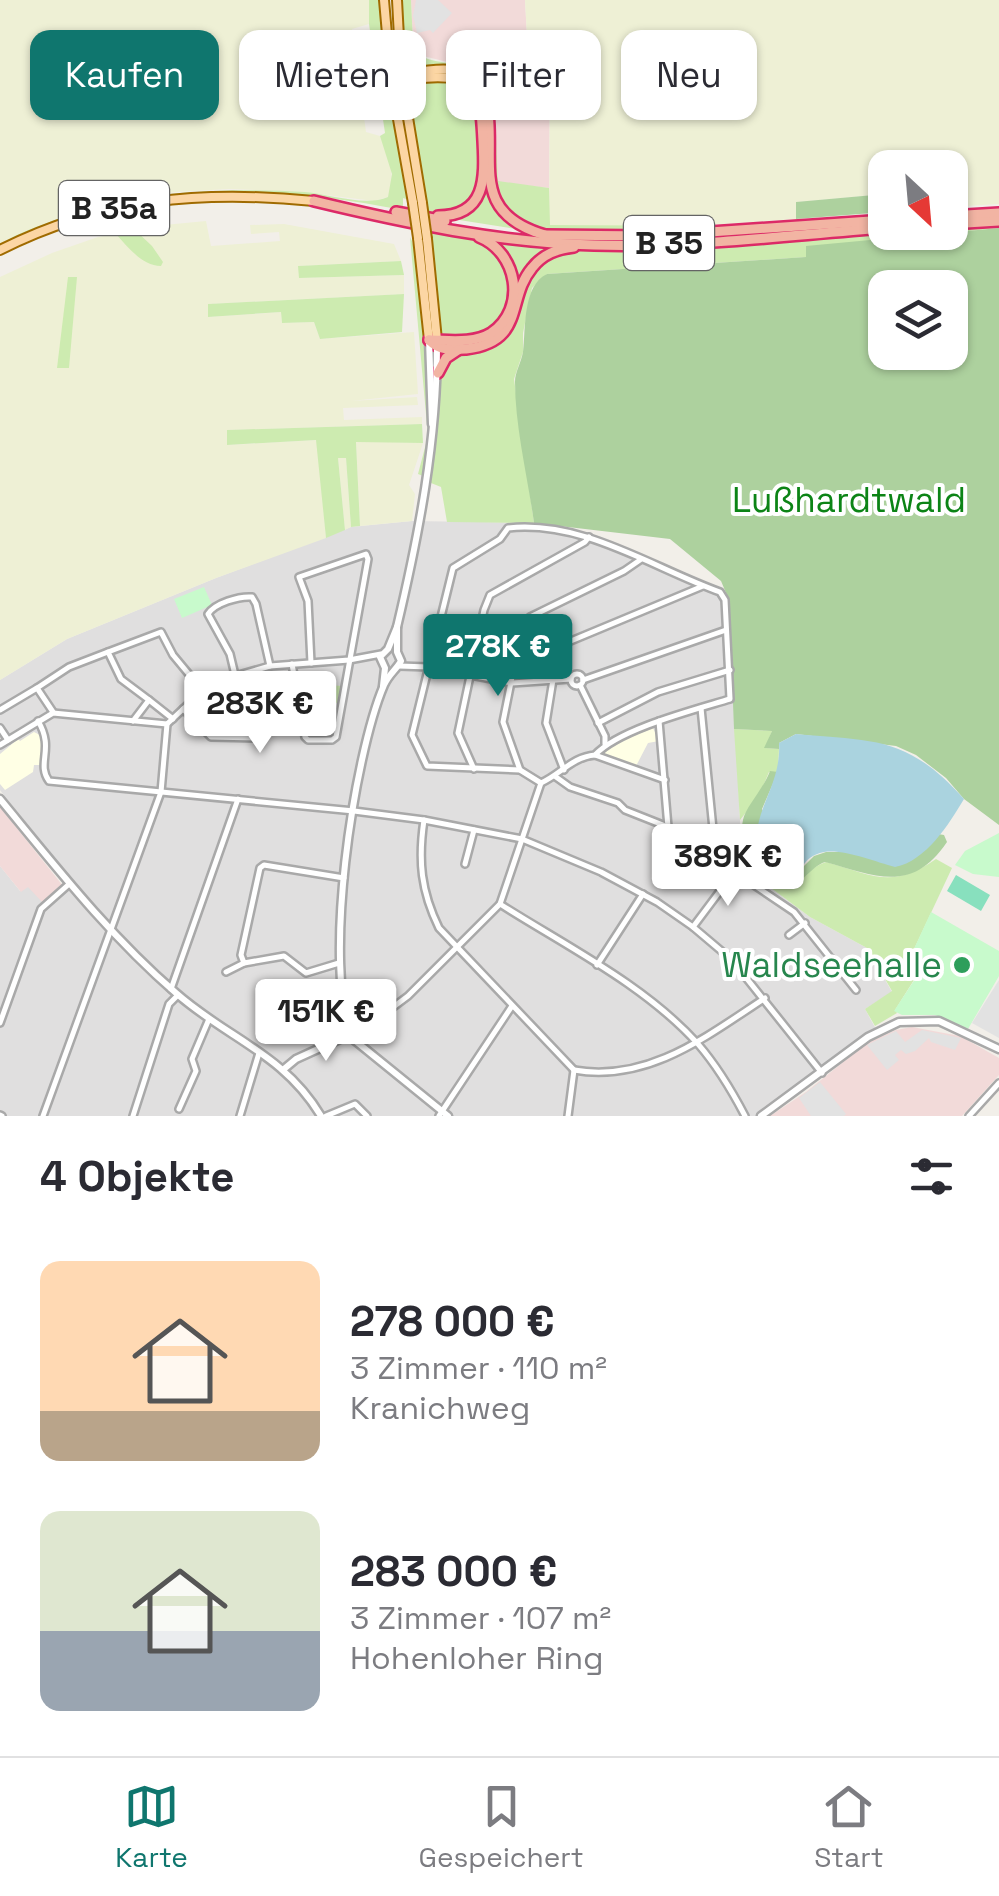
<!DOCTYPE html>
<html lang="de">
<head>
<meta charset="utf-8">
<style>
  :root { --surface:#fff; --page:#f2f2f3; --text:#2b2b33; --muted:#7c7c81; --line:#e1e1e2; --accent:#0f766e }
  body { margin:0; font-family:"Space Grotesk",sans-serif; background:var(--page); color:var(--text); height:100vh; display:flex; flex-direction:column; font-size:38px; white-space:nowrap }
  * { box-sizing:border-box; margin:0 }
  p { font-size:32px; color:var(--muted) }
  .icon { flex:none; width:55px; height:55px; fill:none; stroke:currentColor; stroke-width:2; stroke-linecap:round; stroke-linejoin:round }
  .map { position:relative; height:1116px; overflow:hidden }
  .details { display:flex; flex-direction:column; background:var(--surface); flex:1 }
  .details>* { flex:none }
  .banner { position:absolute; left:30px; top:30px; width:940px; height:90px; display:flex; gap:20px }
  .needle { width:65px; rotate:154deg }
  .buttons { position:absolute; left:868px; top:150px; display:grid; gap:20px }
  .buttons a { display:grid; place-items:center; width:100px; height:100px; border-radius:20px; background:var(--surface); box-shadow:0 2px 8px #0004; font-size:50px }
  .price { position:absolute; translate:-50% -85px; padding:0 22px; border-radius:10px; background:#fff; color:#222; font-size:32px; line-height:65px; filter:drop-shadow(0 2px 5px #0008) }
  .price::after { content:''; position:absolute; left:50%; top:60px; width:30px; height:22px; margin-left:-15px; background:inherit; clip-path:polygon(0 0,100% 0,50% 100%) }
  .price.selected { background:var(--accent); color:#fff }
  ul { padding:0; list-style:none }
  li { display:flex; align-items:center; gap:30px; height:250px; padding:0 40px }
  li span { display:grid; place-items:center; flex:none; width:280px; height:200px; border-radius:20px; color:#555 }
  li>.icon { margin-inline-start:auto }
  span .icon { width:120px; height:120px; fill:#fffc; stroke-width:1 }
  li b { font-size:42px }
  h2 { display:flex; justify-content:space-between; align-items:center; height:120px; padding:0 40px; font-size:42px }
  .pill { padding:0 35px; border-radius:20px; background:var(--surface); box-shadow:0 2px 8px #0004; font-size:35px; line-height:90px }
  .pill.selected { background:var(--accent); color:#fff }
  .dock { display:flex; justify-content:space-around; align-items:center; height:140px; border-top:2px solid var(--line); background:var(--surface); font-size:28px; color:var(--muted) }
  .dock a { display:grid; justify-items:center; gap:5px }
  .dock .selected { color:var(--accent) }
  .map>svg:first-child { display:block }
  .residential { fill:#e0dfdf }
  .commercial { fill:#f2dad9 }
  .education { fill:#ffffe5 }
  .farmland { fill:#eef0d5 }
  .grass { fill:#cdebb0 }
  .forest { fill:#add19e; fill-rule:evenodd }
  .park { fill:#c8facc }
  .pitch { fill:#88e0be }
  .parking { fill:#e2e2e2 }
  .water { fill:#aad3df }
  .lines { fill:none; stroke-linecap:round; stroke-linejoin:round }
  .minor-casing { stroke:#a9a9a9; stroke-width:10 }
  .tertiary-casing { stroke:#a9a9a9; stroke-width:11 }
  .primary-casing { stroke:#a06b00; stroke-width:12 }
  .trunk-casing { stroke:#dc2a67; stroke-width:14 }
  .minor { stroke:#fff; stroke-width:5 }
  .tertiary { stroke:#fff; stroke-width:6 }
  .primary { stroke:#fcd6a4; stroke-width:8 }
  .trunk { stroke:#f2b4a3; stroke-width:9 }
  .primary-bridge-casing { stroke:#a06b00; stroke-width:12; stroke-linecap:butt }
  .primary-bridge { stroke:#fcd6a4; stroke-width:8 }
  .leisure-dot { fill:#2e9e5b; stroke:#fff; stroke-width:4 }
  .labels { text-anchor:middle; stroke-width:8; stroke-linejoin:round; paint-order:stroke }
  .shield { fill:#fff; stroke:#646464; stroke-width:2.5 }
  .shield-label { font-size:32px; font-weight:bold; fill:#222 }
  .park-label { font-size:35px; fill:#0c8416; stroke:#fff }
  .leisure-label { font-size:35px; fill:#27864d; stroke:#fff; text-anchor:end }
</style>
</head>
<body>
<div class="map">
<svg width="999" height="1116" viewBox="0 0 999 1116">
  <rect width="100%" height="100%" fill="#f2efe9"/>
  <!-- residential -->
  <polygon class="residential" points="412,521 534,523 563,528 592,535 722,591 729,600 740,820 739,869 771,888 810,917 867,948 892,992 865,1009 878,1033 761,1116 0,1116 0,866 20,891 27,886 63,886 72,882 0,790 0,680 67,639 216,578 351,527"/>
  <!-- commercial -->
  <g class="commercial">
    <polygon points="411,0 525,0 528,55 550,71 549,188 498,182 494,94 485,76 476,69 419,55 413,43"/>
    <polygon points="0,807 63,886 42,902 28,887 21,892 0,866"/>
    <polygon points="912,1027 960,1036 999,1058 999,1075 962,1116 770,1116 806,1092 867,1043 896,1030"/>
  </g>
  <!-- education -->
  <g class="education">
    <polygon points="653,728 659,741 648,743 635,768 604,756 604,748"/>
    <polygon points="34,732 44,737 41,765 34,765 33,772 5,790 0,784 0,754 18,739 20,741"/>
  </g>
  <!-- farmland -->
  <g class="farmland">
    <polygon points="0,0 369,0 369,24 352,29 366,132 380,136 391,162 392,185 388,197 374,201 303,192 229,189 175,192 97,206 37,227 0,244"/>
    <polygon points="525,0 999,0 999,204 950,207 950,168 885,168 885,194 797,202 796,219 679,227 549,225 550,71 528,55"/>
    <polygon points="206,221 211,246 280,241 279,232 251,234 250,225 284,224 394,244 401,261 299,266 299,278 404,275 404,294 209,304 209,317 281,312 282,323 314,322 320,339 414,332 418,394 351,401 417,397 418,405 343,408 344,420 422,417 422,424 227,430 228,445 317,440 326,538 216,578 67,639 0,680 0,277 52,253 98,237 154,226"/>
    <polygon points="356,441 423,443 409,485 415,494 412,521 360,526"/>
    <polygon points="338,458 346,458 351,527 345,530"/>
  </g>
  <!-- grass -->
  <g class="grass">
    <path d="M369,0H381L409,200L403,198V210C253,181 141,184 0,246C11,235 32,229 47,223C131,191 216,187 305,192C329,194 365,207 388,197L392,174L380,136L385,133L369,24Z"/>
    <path d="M399,0H411L413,43L419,55C441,67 464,59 485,76L479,78L454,67H422L411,64L402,44Z"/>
    <path d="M438,79C458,82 468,84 477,103C480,143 496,230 427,212L410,103L415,87Z"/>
    <polygon points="491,87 494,94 498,181 549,188 550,225 726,226 885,217 664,232 538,230 506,214 493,187 488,93"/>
    <path d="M486,174C490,198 495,215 516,229L453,219L464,214Z"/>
    <path d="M999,224V228L806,247L807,257L547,274L532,288L523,333V352L514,379L534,523L447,522L441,487L431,483L430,477L442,368C464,345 486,358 510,329C534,299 514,264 568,250L662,249L885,231L950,232V227Z"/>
    <path d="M431,229C448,233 469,233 485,242C528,266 513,336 462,336C453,336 448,337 440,332L429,243L432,242Z"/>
    <path d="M135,230L152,246L163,262L161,266C142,266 128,247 116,234Z"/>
    <path d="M410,237C424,260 435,451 423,476L418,474L428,436Z"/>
    <path d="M494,240L558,245C496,268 530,362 442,344C454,342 470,345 482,340C510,331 523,292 513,265C509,255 501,247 494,240Z"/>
    <polygon points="401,261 404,275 299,278 298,266"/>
    <polygon points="68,277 77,277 69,368 57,368"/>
    <polygon points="404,294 402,332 320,339 314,322 282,323 281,312 208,317 208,304"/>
    <polygon points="422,424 423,443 356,442 360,526 351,527 346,458 338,458 345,530 326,538 316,440 227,445 227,430"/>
    <polygon points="319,684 341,686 337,703 319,699 319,714 305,717 300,688"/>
    <polygon points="734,729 772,731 765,748 779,749 778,772 769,772 759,796 740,820"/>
    <path d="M936,859L952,868L907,964L919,972L895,1010L897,1013L875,1026L865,1009L892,991L867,948L810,917L771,888C802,888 801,871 826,862C873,875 891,890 936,859Z"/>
  </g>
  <!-- forest -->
  <g class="forest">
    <polygon points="885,194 885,212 796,219 796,202"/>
    <path d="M999,228V825L964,799L946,778L916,755L896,746L796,734L779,743V749L764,748L772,731L734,729L729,600L721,581L670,539L534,523C528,478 515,427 515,382C515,372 521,363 523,352C526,329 522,286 547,274L806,257V246ZM885,288H950V352H885Z"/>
    <path d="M770,771L778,772L762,809L795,875L814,856L826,852H922L938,834L944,835L947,842C912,894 876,876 825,862C810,867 802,885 786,888C745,894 737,850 743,820C745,808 764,788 770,771Z"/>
  </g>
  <!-- park -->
  <g class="park">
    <polygon points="204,587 212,605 182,618 174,599"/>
    <polygon points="999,833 999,877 973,874 955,865 965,851"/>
    <polygon points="931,912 999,951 999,976 968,1029 935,1015 902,1015 894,1011 919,973 907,964"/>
  </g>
  <!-- pitch -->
  <polygon class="pitch" points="956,875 990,895 981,911 947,891"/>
  <!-- parking -->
  <g class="parking">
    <polygon points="416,0 438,0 452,13 433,33 430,30 417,33 413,16"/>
    <polygon points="999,980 999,1038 972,1023"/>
    <polygon points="922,1030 961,1038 955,1050 931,1042 929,1038 915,1051 906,1054 901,1050 895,1055 899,1060 887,1070 867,1045 896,1031 905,1042"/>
    <polygon points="820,1082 846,1114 844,1116 811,1116 799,1098"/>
  </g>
  <!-- water -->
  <path class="water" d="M796,734C874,741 908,736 964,799C949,824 926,861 895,867C875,862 845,849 824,852C790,859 812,890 763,866C742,817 782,793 779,743Z"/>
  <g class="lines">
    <!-- minor casing -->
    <g class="minor-casing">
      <g id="minor">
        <path d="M508,528C583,520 651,567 720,592L725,600L730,699C694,710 619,729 595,755C572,757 561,774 541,783L520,770L427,766L412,735L453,568L500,539Z"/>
        <polyline points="292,664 305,737 308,740 332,740 336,737 368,559 366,554 299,577 308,601 311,663"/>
        <polyline points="399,666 429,667 512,683 571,679"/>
        <circle cx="577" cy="680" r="6"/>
        <path d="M235,675L230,654L208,614C215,603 239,596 252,597L256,604L270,666"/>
        <polyline points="583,680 726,630"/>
        <polyline points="580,685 605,736 605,744"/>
        <polyline points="37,688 69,667 108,652"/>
        <polyline points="149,700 173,719"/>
        <polyline points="701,708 714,839 704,851"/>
        <polyline points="183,709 211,737 260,738 264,730 248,673"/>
        <polyline points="0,710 37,688 53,712"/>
        <path d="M38,721C55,749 36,763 49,781L354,811L424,820L522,839L601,872L657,902L693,927L732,960L822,1073"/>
        <polyline points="133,721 149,700 121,679 108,652 161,632 173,655 202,690"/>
        <polyline points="659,721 668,827"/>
        <polyline points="598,723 658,692 730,670"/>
        <polyline points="0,728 8,740"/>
        <polyline points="0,745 53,713 167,724 211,683 270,666 349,660 381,654"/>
        <polyline points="595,755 665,780"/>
        <polyline points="474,769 458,733 484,610 490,595 585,542 589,537"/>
        <polyline points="520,770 503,722 519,642 530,617 624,571 640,560"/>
        <polyline points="564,770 546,723 556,661 566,643 703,586"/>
        <polyline points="556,777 570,787 618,803 625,810 668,827 794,912 856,990"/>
        <path d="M424,820C418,861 421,891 439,928L574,1070"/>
        <polyline points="465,864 474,830"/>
        <polyline points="686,864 698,847"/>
        <path d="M500,904C566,946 645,985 698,1044C717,1066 732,1091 745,1116"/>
        <polyline points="693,927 735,871"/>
        <polyline points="789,935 805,923"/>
        <polyline points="339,963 306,973 284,956 244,963 241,955 260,868 264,865 344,878"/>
        <polyline points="597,965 643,894"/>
        <polyline points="226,972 244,963"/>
        <polyline points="816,972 832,959"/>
        <polyline points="171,989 238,799"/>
        <polyline points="0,1023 41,909 68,885"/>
        <polyline points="351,1034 380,1017 408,996 500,904 541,783"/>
        <path d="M574,1070C648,1083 707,1036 765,998"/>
        <polyline points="179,1109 196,1071 192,1059 209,1019"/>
        <polyline points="0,1115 2,1116"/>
        <polyline points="43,1116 161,792 167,724"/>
        <polyline points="133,1116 169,1004 178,995"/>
        <polyline points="240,1116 259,1053"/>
        <polyline points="326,1116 355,1104 367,1116"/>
        <polyline points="439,1116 512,1006"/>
        <polyline points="568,1116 574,1070"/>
        <polyline points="969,1116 999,1083"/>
      </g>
    </g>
    <!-- tertiary casing -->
    <g class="tertiary-casing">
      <g id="tertiary">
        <polyline points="429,340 432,424"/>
        <path d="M397,627V652L401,661C396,670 389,674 384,685C354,755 321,969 353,1039L448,1116"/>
        <path d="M383,686L385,668L380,657L388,649L397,627C419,534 437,441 437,345"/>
        <path d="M0,799C56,867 109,935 176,993C228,1039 283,1053 321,1116"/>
        <polyline points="284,1069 296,1059 351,1034"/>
        <polyline points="761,1116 868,1037 899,1022 939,1021 999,1049"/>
      </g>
    </g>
    <!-- primary casing -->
    <g class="primary-casing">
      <g id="primary">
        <polyline points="384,0 391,80 413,203"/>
        <polyline points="397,0 401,75 422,203"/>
        <polyline points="400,53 409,65 423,72"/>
        <path d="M400,75C429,70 464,60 483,90"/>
        <path d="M401,80C427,78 457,70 476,93"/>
        <polyline points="418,238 429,340"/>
        <polyline points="427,239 437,340"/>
        <path d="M0,250C103,198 201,190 314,201"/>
      </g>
    </g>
    <!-- trunk casing -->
    <g class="trunk-casing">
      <g id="trunk">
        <path d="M483,90C503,153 461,210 545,235"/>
        <path d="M314,201C405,223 501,243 594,245C691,248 789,235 885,228"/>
        <polyline points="396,212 445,221"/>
        <path d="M438,216C486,216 485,178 483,141C482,125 482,108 476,93"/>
        <polyline points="950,216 999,213"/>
        <polyline points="950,224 999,221"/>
        <polyline points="544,235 652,236 885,220"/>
        <path d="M429,340C440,351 451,350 466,349C526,342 506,299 532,268C543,254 557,249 574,247"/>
        <path d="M429,340C448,340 473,344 491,333C528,308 517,252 479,237"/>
        <polyline points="438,373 446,358 458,350"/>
      </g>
    </g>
    <!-- minor -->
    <use href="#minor" class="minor"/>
    <!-- tertiary -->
    <use href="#tertiary" class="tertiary"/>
    <!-- primary -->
    <use href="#primary" class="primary"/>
    <!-- trunk -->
    <use href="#trunk" class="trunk"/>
    <!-- primary-bridge casing -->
    <g class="primary-bridge-casing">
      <g id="primary-bridge">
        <polyline points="413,203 418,238"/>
        <polyline points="422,203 427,239"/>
      </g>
    </g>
    <!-- primary-bridge -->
    <use href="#primary-bridge" class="primary-bridge"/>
  </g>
  <!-- markers -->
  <circle class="leisure-dot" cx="962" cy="965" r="10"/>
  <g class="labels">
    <!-- shield labels -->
    <g class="shield">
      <rect x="59" y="181" width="110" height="54" rx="8"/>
      <rect x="624" y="216" width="90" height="54" rx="8"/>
    </g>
    <g class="shield-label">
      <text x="114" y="219">B 35a</text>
      <text x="669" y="254">B 35</text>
    </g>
    <!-- park labels -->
    <g class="park-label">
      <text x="849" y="512">Lußhardtwald</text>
    </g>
    <!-- leisure labels -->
    <g class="leisure-label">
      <text x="942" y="977">Waldseehalle</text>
    </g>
  </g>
</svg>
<div class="buttons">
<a><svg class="needle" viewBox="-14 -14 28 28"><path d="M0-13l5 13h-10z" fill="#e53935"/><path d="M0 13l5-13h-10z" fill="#7c7c81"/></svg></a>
<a><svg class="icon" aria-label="layers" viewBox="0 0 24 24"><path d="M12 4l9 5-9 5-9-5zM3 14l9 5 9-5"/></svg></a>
</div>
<b class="price selected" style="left:498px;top:699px">278K €</b>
<b class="price" style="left:260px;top:756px">283K €</b>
<b class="price" style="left:728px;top:909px">389K €</b>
<b class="price" style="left:326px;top:1064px">151K €</b>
<div class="banner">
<a class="pill selected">Kaufen</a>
<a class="pill">Mieten</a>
<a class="pill">Filter</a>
<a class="pill">Neu</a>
</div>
</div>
<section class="details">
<h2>4 Objekte<svg class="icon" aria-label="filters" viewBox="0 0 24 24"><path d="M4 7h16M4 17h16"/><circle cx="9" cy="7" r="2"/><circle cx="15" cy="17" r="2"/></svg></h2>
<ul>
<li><span style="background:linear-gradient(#ffd9b3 75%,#b9a48a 0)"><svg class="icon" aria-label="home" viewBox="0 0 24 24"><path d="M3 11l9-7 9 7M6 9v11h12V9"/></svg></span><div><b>278 000 €</b><p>3 Zimmer · 110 m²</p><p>Kranichweg</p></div></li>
<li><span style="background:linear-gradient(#dfe7d0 60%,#9aa5b1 0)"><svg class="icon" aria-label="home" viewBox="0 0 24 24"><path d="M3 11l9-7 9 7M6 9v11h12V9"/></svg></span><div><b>283 000 €</b><p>3 Zimmer · 107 m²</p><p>Hohenloher Ring</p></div></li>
</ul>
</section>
<nav class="dock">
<a class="selected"><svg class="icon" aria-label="map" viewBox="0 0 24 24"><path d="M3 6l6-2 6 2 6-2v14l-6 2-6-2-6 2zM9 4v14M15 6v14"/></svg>Karte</a>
<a><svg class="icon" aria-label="saved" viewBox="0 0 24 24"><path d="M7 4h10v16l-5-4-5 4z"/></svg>Gespeichert</a>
<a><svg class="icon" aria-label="home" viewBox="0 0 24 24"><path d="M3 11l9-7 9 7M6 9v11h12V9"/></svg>Start</a>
</nav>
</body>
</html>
